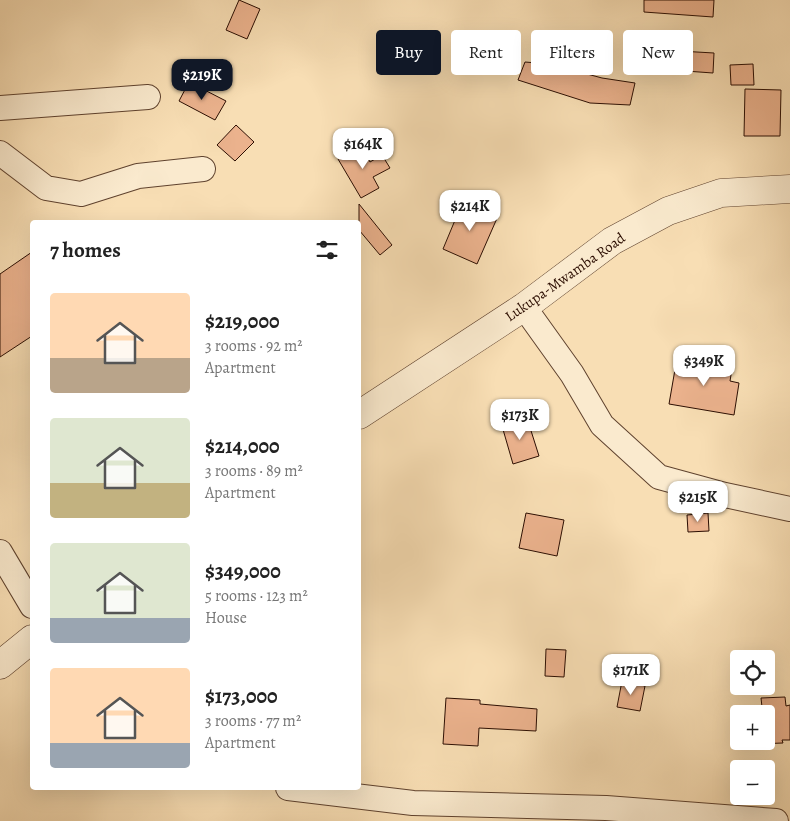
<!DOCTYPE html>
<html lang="en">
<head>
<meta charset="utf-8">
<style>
  :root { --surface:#fff; --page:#f6f6f6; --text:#222; --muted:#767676; --accent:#111827 }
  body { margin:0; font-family:Alegreya,serif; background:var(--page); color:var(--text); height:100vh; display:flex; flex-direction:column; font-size:19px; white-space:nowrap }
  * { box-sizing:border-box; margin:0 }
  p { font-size:16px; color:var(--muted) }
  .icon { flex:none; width:28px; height:28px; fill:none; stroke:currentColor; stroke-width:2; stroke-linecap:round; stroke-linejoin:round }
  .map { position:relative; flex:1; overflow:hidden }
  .drawer { position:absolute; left:30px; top:220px; width:331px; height:570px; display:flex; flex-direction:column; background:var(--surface); border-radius:5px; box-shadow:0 5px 20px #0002 }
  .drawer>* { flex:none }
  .guide { position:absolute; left:376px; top:30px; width:339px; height:45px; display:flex; gap:10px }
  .buttons { position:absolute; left:730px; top:650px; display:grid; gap:10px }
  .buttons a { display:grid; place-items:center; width:45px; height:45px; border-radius:5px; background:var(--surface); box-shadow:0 5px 20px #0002; font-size:25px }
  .price { position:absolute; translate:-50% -42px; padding:0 11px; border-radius:10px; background:#fff; color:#222; font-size:16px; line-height:32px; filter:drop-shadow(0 1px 2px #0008) }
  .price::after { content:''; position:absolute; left:50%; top:30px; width:15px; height:11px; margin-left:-8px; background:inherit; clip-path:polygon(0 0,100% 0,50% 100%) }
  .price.current { background:var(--accent); color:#fff }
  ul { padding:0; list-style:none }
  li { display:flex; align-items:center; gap:15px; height:125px; padding:0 20px }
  li span { display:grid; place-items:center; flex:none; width:140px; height:100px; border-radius:5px; color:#555 }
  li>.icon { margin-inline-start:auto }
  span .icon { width:60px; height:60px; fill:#fffc; stroke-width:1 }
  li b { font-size:21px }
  h2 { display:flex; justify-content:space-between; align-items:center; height:60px; padding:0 20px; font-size:21px }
  .chip { padding:0 18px; border-radius:5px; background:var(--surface); box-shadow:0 5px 20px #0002; font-size:18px; line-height:45px }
  .chip.current { background:var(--accent); color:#fff }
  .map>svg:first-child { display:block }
  .building { fill:#ebb28d; stroke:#2c0e02 }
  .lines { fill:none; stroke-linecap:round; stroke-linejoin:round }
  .minor-casing { stroke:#5f422e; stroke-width:26 }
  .tertiary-casing { stroke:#5f422e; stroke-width:29 }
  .minor { stroke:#faeace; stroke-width:24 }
  .tertiary { stroke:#faeace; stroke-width:28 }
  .labels { text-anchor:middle; stroke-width:5; stroke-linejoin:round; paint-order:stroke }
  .street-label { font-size:15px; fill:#2c0e02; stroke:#faeace }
</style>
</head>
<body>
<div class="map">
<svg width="790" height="821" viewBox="0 0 790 821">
  <rect width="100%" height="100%" fill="#f8deb4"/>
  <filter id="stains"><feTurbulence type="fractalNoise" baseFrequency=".004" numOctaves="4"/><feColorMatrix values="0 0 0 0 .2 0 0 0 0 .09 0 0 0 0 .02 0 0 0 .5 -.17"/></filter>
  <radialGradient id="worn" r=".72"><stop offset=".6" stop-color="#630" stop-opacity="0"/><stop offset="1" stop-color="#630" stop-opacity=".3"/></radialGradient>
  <!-- building -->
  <g class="building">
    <polygon points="239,0 260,9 247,39 226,30"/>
    <polygon points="644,0 714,0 713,17 644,12"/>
    <polygon points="662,50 714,53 713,73 658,69"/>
    <polygon points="525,62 550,64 602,78 635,83 630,105 590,103 518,80"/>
    <polygon points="753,64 754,85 731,85 730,65"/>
    <polygon points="189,82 226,101 215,120 179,101"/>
    <polygon points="745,89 781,90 780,136 744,136"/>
    <polygon points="236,125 254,142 235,161 217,145"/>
    <polygon points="361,146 370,162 382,155 390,168 373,177 379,188 361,198 338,159"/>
    <polygon points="463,201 498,216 477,264 443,249"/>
    <polygon points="359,204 392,245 380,255 359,230"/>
    <polygon points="32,252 32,336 0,357 0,274"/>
    <polygon points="677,358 732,369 730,381 739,383 734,415 669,404"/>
    <polygon points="527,418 539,456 513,464 502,426"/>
    <polygon points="526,513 564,520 557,556 519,548"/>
    <polygon points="708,513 709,531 688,532 687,515"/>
    <polygon points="546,649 566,650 564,677 545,676"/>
    <polygon points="622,681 645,686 640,711 617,707"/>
    <polygon points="785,697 786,706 790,705 790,740 782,740 783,743 756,744 756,741 766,741 766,714 755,714 754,707 762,707 761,698"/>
    <polygon points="446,698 480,700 480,704 537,709 536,731 479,728 478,746 443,744"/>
  </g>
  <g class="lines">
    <!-- minor casing -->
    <g class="minor-casing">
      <g id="minor">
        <polyline points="0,108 148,97"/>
        <polyline points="0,153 46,188 81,194 138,176 203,169"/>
        <polyline points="524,307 572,374 602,425 659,477 725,495 790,509"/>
        <polyline points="0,552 32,606"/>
        <polyline points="288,788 413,803 606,808 776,821"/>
      </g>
    </g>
    <!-- tertiary casing -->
    <g class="tertiary-casing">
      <g id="tertiary">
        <polyline points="359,415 524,307 612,241 668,211 721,193 790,189"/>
        <polyline points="0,665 32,639"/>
      </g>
    </g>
    <!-- minor -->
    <use href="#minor" class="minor"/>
    <!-- tertiary -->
    <use href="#tertiary" class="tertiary"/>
  </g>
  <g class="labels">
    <!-- street labels -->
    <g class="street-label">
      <text transform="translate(565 277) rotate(-35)" y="5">Lukupa-Mwamba Road</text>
    </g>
  </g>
  <rect width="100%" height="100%" filter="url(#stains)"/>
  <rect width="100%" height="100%" fill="url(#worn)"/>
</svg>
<div class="buttons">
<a><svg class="icon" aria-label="locate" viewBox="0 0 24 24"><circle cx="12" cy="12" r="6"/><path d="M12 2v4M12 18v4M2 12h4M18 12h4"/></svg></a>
<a>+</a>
<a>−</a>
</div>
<b class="price current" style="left:202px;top:101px">$219K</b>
<b class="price" style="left:363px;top:170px">$164K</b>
<b class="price" style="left:470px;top:232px">$214K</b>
<b class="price" style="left:704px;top:387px">$349K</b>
<b class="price" style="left:520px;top:441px">$173K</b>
<b class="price" style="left:698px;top:523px">$215K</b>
<b class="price" style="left:631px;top:696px">$171K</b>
<div class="guide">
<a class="chip current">Buy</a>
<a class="chip">Rent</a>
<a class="chip">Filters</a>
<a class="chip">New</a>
</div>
<section class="drawer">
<h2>7 homes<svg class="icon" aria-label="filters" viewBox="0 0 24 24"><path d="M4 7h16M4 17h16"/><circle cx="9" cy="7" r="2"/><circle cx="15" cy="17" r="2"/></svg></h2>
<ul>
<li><span style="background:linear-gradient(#ffd9b3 65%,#b9a48a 0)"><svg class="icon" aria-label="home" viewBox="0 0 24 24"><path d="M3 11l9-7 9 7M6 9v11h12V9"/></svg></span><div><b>$219,000</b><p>3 rooms · 92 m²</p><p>Apartment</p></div></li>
<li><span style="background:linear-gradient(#dfe7d0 65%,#c2b280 0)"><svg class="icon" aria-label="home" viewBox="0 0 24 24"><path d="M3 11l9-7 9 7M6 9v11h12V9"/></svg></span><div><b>$214,000</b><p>3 rooms · 89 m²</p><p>Apartment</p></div></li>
<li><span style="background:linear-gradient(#dfe7d0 75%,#9aa5b1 0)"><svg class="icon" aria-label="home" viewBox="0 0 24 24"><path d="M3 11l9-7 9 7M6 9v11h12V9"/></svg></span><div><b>$349,000</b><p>5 rooms · 123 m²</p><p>House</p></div></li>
<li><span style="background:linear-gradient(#ffd9b3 75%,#9aa5b1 0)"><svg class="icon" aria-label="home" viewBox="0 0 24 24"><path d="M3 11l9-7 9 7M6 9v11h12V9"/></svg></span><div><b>$173,000</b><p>3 rooms · 77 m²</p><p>Apartment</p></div></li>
</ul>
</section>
</div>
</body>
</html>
